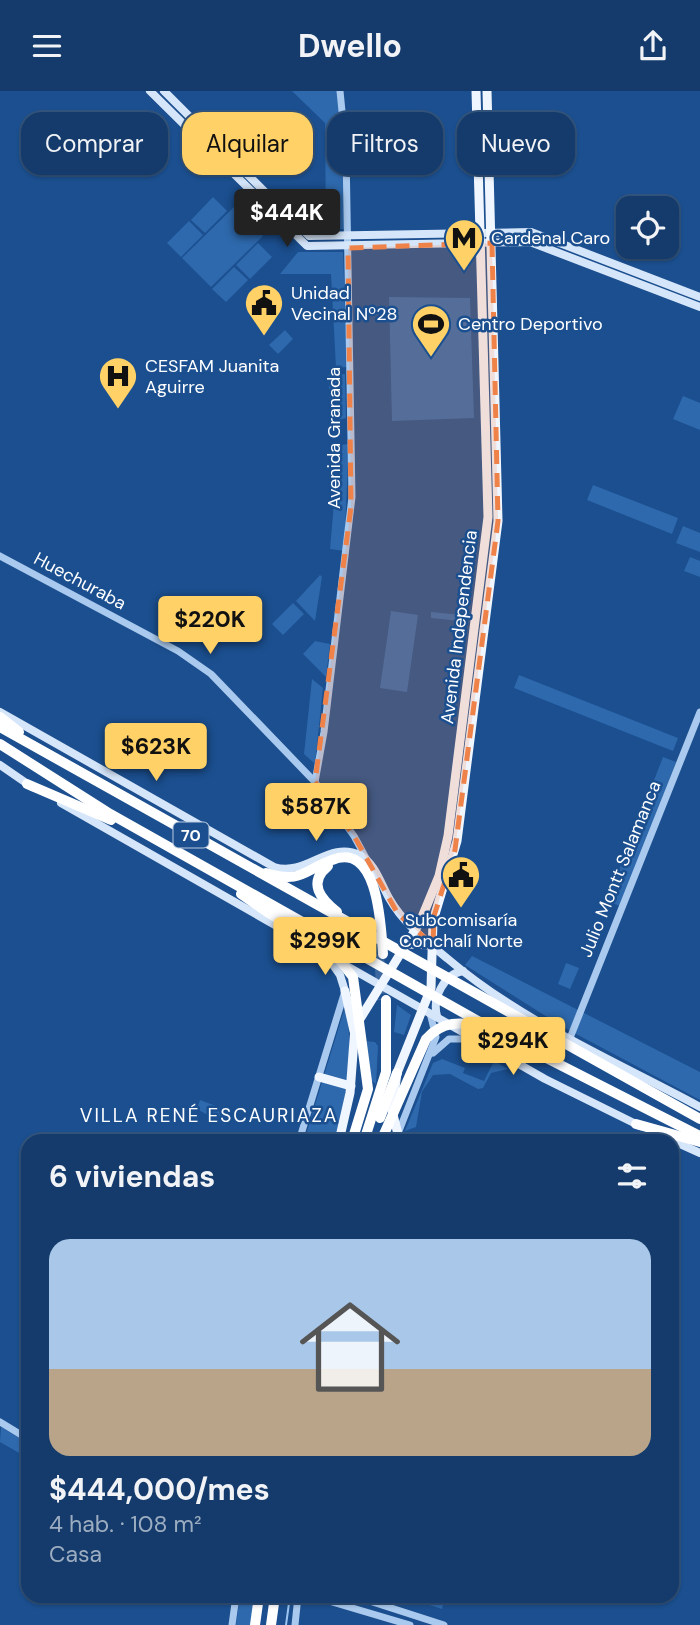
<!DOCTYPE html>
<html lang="es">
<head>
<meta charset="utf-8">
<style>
  :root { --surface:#143b6b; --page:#1d4271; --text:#f1f3f6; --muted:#9dadc1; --line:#33557e; --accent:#ffd166 }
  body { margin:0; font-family:"DM Sans",sans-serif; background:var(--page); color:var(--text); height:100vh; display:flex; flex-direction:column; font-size:26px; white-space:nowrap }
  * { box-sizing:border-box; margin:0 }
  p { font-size:23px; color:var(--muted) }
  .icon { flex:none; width:38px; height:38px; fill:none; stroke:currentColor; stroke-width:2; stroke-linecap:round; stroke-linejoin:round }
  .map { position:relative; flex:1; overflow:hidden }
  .drawer { position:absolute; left:21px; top:1043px; width:658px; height:469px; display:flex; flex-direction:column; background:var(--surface); border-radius:21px; box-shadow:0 2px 5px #0004,0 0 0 2px var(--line) }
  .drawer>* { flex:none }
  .hud { position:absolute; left:21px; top:21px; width:658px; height:63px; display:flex; gap:14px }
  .controls { position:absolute; left:616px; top:105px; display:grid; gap:14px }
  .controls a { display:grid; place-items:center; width:63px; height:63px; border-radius:14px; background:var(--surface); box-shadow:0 2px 5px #0004,0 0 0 2px var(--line); font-size:35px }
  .price { position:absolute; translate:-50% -60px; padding:0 16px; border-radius:7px; background:var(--accent); color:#111; font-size:23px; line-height:46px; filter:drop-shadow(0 2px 4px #0008) }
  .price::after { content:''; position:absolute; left:50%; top:42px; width:21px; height:16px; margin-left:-10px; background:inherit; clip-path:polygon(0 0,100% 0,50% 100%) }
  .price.selected { background:#222; color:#fff }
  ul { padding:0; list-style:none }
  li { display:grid; align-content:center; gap:14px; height:371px; padding:0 28px }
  li span { display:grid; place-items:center; height:217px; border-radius:21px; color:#555 }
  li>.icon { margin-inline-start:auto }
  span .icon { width:126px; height:126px; fill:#fffc; stroke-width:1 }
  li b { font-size:30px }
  h2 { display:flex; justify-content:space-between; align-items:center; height:84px; padding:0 28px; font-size:30px }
  .tag { padding:0 24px; border-radius:21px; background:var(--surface); box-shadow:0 2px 5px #0004,0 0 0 2px var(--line); font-size:24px; line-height:63px }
  .tag.selected { background:var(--accent); color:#111 }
  header { display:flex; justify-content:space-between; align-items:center; height:91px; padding:0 28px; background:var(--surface); font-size:32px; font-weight:700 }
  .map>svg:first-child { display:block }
  .green { fill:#2e69ad }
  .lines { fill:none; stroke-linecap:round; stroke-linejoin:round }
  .stream { stroke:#9cc4f0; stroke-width:2 }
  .motorway-tunnel { stroke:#3d69a0; stroke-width:10; stroke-dasharray:10 5; stroke-linecap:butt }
  .tertiary { stroke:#a9c9ee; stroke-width:7 }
  .secondary { stroke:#d6e6fa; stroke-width:8 }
  .primary { stroke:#f0f6ff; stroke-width:9 }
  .motorway { stroke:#fff; stroke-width:10 }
  .marked { fill:#ee8249; fill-opacity:0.2; stroke:#ee8249; stroke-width:5; stroke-dasharray:14 9; stroke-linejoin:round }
  .labels { text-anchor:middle; stroke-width:5; stroke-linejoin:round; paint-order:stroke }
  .shield { fill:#1b4f8f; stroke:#bbcadd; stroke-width:2 }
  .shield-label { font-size:16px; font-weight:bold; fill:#fff }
  .poi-label { font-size:18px; fill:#fff; stroke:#1b4f8f; text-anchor:start }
  .street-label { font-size:18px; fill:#fff; stroke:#1b4f8f }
  .neighbourhood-label { font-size:19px; letter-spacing:2px; fill:#fff; stroke:#1b4f8f }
</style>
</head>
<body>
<header><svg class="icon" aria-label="menu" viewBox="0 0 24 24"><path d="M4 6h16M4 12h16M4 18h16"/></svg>Dwello<svg class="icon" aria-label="share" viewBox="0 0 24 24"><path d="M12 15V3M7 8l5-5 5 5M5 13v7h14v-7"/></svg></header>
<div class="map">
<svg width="700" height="1534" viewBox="0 0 700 1534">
  <rect width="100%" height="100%" fill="#1b4f8f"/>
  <!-- green -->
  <g class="green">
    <polygon points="292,0 339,0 343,43 345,138 326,138 325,32"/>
    <circle cx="149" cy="38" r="9"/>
    <polygon points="213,106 227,120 205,142 191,129"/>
    <polygon points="234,116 263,145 211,196 182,167"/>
    <polygon points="189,130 203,144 181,166 167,152"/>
    <polygon points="258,152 272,166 250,188 236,174"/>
    <polygon points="298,161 343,161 347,276 336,277 331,183 280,183"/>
    <polygon points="234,176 248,189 226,211 212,198"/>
    <polygon points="389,206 470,207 474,327 392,330"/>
    <polygon points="285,239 293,248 278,263 269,254"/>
    <polygon points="345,283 346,327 339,329 331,324 328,284"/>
    <polygon points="683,305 700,312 700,339 673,328"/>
    <polygon points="349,353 344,460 330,458 339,354"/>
    <polygon points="593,394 678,427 672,443 587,409"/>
    <polygon points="683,435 700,442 700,461 676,452"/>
    <polygon points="690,466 700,470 700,486 684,480"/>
    <polygon points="320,484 322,486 315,530 296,510"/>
    <polygon points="293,512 304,523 283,544 272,533"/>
    <polygon points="391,520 418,524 407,601 380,597"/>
    <polygon points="431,521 462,524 461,530 431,527"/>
    <polygon points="315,550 330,553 326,586 303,563"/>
    <polygon points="519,584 678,647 673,660 514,597"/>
    <polygon points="312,588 323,597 315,673 304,663"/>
    <polygon points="663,666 676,671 620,815 607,810"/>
    <polygon points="472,865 700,981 700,1009 563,936 465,874"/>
    <polygon points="566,872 579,877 570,898 558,893"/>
    <polygon points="397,914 411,924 404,944 394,941"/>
    <path d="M345,916C355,960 346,1006 335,1050H304Z"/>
    <polygon points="366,950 375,951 378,955 376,993 371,989"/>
    <polygon points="442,968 465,977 463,982 484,990 494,970 508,978 491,982 483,997 478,998 450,983 433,984 422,1001 416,1036 405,1040 433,972"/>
    <polygon points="200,1009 229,1020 225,1034 197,1018"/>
    <polygon points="1,1336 28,1352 28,1367 0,1351"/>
    <polygon points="240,1505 255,1505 251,1534 236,1534"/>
    <polygon points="402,1505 445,1505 442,1518"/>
  </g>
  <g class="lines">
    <!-- stream -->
    <polyline class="stream" points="286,1534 290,1505"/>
    <!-- motorway-tunnel -->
    <polyline class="motorway-tunnel" points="379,863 382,909"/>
    <!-- tertiary -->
    <g class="tertiary">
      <polyline points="0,465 178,560 211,583 315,691 354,745 367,769"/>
      <polyline points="315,691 324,641 352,406 346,61 340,0"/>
      <polyline points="570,947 700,621"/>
      <polyline points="433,962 449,948 471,948"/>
      <polyline points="299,1050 345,900"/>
      <polyline points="395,1050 436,946 430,922"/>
      <polyline points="0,1331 28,1348"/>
      <polyline points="312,1505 410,1534"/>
      <polyline points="354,1505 444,1534"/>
      <polyline points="232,1534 236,1505"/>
      <polyline points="295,1534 298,1505"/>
    </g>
    <!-- secondary -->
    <g class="secondary">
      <polyline points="150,0 307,155 530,151 700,216"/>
      <polyline points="164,0 309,145 531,141 700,206"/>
      <path d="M0,621L274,776C307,786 328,749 360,764C375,772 381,793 389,807C403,832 426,850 448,868C522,931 615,970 700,1016"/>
      <polyline points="0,674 32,696"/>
      <polyline points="61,712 545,988 640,1035"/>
      <polyline points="328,867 340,884 345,900"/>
      <path d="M437,925C432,907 444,883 463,880"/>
      <polyline points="658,1043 700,1062"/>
    </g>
    <!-- primary -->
    <g class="primary">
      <polyline points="408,853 433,854"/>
      <polyline points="345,900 354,940"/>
      <polyline points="319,986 351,995"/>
      <polyline points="398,1043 392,1020 397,982 431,897 433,830 457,750 498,430 487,0"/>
      <polyline points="339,1050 350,1002 355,936 420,831 439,785 448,745 488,426 476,0"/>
    </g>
    <!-- motorway -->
    <g class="motorway">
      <polyline points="0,626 19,641"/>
      <polyline points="0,636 700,1028"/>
      <polyline points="0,653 107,721 517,952 700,1045"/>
      <polyline points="27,693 111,729"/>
      <path d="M328,775C307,792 321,808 337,821"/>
      <path d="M266,782C301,793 304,779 332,769C379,750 381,837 383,863"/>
      <polyline points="241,803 267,821 333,861 353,886 368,998 352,1050"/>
      <polyline points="380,1027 397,982"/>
      <polyline points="636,1033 700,1051"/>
      <polyline points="364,1050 386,981 386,909"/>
      <path d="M381,1050L426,948C442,930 461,930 483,936"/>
      <polyline points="255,1534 259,1505"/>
      <polyline points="271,1534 275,1505"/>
    </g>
  </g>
  <!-- marked area -->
  <path class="marked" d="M492,152L498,430L455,759L434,825L433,854L398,823L354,745L315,691L351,416L348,157Z"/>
  <!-- icons -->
  <defs>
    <g id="metro-pin" transform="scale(2.0125)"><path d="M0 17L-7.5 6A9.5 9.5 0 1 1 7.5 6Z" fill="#ffd166" stroke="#1b4f8f"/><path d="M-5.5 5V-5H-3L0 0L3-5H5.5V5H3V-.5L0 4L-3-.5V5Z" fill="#111"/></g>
    <g id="civic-pin" transform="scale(2.0125)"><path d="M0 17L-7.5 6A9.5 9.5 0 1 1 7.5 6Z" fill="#ffd166" stroke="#1b4f8f"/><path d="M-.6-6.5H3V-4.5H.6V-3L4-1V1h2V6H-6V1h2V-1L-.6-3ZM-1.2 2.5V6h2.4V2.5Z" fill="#111"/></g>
    <g id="stadium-pin" transform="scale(2.0125)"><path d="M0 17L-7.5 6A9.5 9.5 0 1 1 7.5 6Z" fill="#ffd166" stroke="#1b4f8f"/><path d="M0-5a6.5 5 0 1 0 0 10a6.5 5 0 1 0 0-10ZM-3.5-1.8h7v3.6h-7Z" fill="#111"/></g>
    <g id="hospital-pin" transform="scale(2.0125)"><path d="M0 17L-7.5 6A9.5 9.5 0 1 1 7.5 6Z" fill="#ffd166" stroke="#1b4f8f"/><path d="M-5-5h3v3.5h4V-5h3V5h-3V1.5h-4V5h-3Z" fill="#111"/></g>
  </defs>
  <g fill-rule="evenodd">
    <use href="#metro-pin" x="464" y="147"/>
    <use href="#civic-pin" x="264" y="212"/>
    <use href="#stadium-pin" x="431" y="233"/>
    <use href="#hospital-pin" x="118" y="285"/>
    <use href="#civic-pin" x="461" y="784"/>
  </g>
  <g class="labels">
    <!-- shield labels -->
    <rect class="shield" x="173.5" y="731.5" width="35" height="25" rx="5"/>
    <g class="shield-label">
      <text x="191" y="750">70</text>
    </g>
    <!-- poi labels -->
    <g class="poi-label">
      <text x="491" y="153">Cardenal Caro</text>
      <text x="291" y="208">Unidad<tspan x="291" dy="21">Vecinal Nº28</tspan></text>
      <text x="458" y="239">Centro Deportivo</text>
      <text x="145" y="281">CESFAM Juanita<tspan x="145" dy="21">Aguirre</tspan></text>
      <text x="461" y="835" text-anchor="middle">Subcomisaría<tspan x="461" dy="21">Conchalí Norte</tspan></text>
    </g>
    <!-- street labels -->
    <g class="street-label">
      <text transform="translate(334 347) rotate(-90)" y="6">Avenida Granada</text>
      <text transform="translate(80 490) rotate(28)" y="6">Huechuraba</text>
      <text transform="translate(459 536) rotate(-83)" y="6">Avenida Independencia</text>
      <text transform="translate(620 778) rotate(-68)" y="6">Julio Montt Salamanca</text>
    </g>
    <!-- neighbourhood labels -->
    <g class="neighbourhood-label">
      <text x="209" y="1031">VILLA RENÉ ESCAURIAZA</text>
    </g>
  </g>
</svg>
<div class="controls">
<a><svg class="icon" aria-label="locate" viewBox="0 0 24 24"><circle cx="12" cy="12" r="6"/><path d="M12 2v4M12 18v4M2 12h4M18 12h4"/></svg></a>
</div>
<b class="price selected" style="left:287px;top:158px">$444K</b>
<b class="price" style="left:210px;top:565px">$220K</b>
<b class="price" style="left:156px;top:692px">$623K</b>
<b class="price" style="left:316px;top:752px">$587K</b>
<b class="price" style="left:325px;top:886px">$299K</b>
<b class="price" style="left:513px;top:986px">$294K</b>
<div class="hud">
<a class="tag">Comprar</a>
<a class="tag selected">Alquilar</a>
<a class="tag">Filtros</a>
<a class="tag">Nuevo</a>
</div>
<section class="drawer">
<h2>6 viviendas<svg class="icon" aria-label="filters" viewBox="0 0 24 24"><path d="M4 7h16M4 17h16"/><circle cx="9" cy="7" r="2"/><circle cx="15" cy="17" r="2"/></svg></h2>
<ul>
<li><span style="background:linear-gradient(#a9c7e8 60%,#b9a48a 0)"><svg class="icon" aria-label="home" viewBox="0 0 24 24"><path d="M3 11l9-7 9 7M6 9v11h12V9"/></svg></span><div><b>$444,000/mes</b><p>4 hab. · 108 m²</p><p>Casa</p></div></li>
</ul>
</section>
</div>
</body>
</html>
